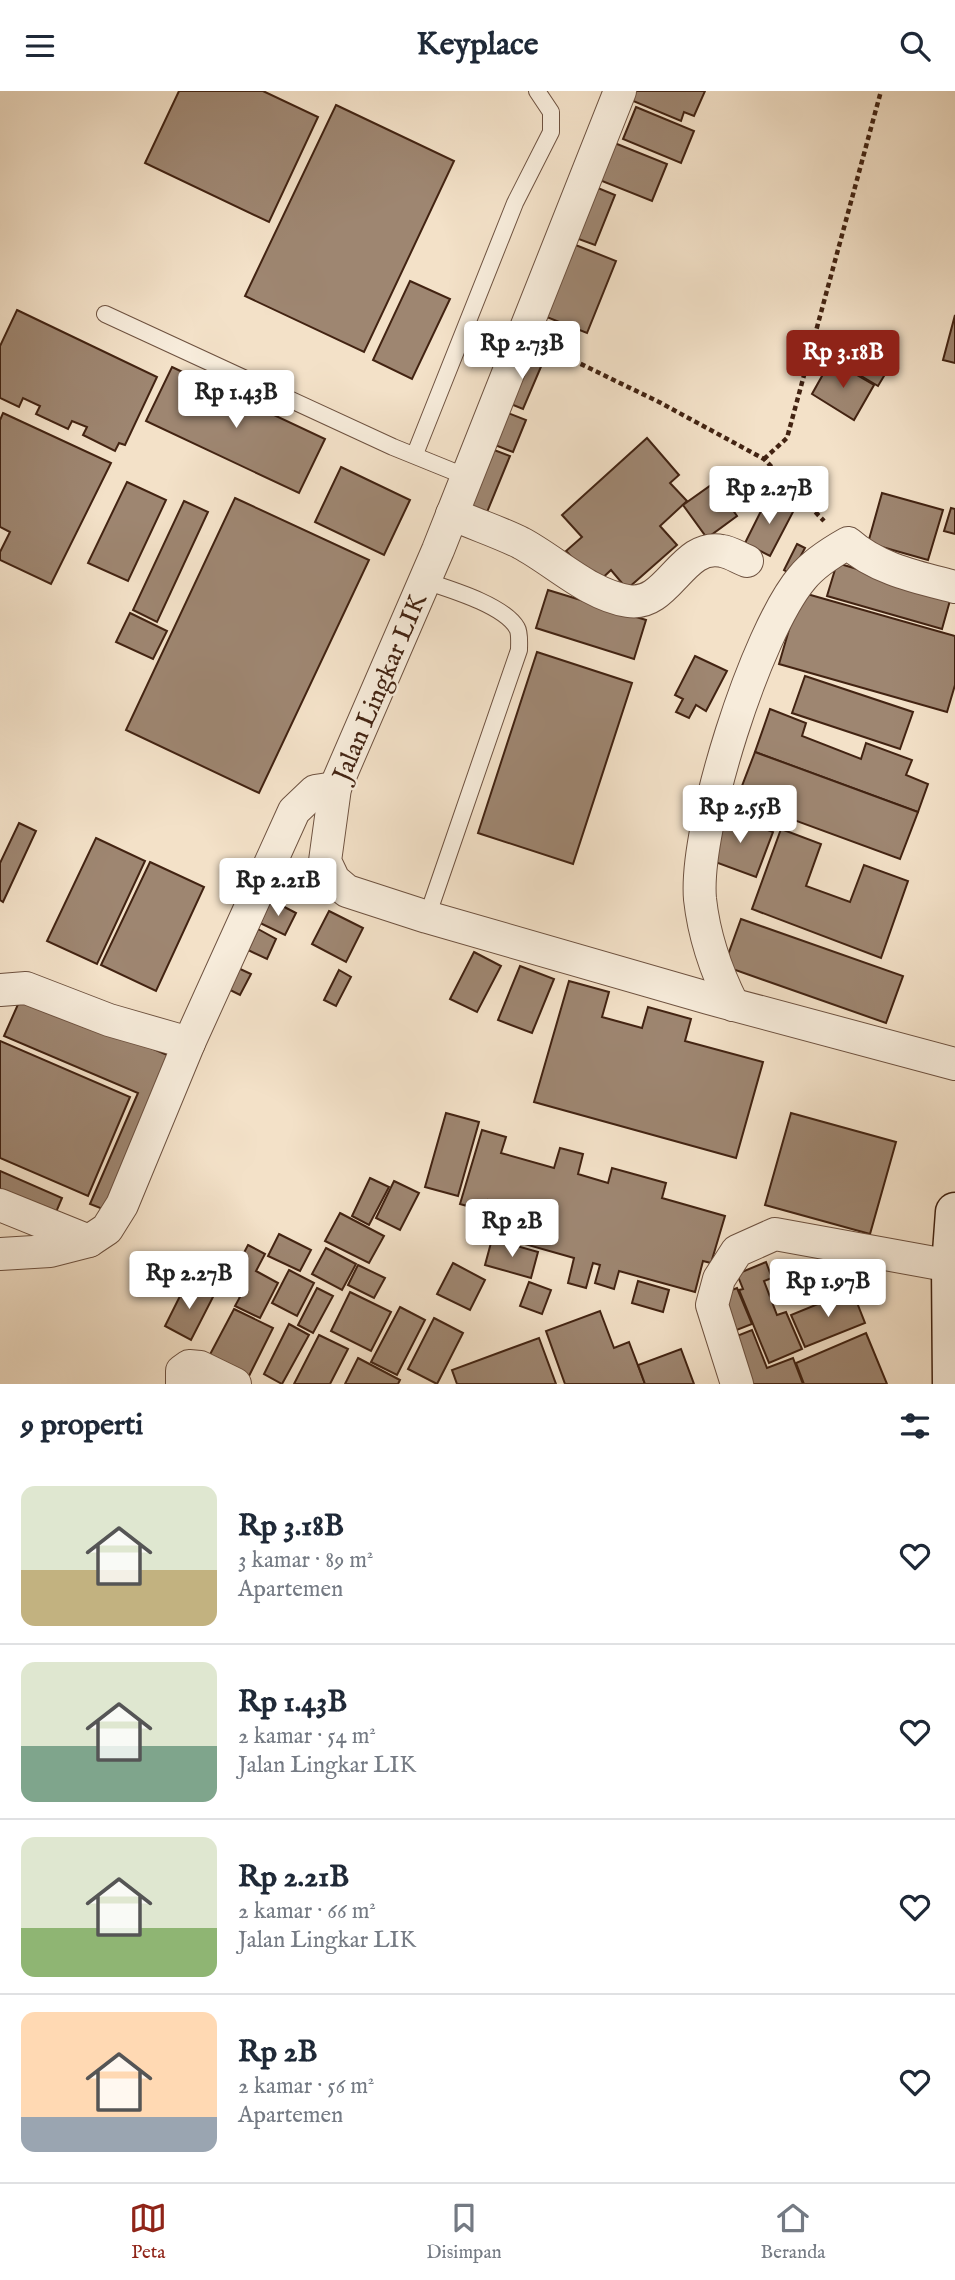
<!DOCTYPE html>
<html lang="id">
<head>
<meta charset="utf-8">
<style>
  :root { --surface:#fff; --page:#f2f2f3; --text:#1f2937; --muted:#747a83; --line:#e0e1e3; --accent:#8f2418 }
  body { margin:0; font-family:"IM FELL English",serif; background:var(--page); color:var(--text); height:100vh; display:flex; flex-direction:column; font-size:26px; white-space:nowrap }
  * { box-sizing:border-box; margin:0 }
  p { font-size:23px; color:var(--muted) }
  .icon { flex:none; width:38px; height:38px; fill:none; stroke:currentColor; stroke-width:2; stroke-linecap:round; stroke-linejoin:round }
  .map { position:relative; height:1293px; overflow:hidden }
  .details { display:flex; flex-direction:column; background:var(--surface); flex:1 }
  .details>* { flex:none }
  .price { position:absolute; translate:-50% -60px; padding:0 16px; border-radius:7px; background:#fff; color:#222; font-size:23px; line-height:46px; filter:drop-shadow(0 2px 4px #0008) }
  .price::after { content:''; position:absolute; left:50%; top:42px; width:21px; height:16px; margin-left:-10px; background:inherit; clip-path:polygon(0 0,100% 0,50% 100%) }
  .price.on { background:var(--accent); color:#fff }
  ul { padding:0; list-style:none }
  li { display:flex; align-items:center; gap:21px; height:175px; padding:0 21px }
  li+li { border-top:2px solid var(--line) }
  li span { display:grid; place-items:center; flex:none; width:196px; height:140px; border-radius:14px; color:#555 }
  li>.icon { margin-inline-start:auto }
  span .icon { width:84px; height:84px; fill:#fffc; stroke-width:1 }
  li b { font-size:30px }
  h2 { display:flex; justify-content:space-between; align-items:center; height:84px; padding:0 21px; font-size:30px }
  header { display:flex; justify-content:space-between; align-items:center; height:91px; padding:0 21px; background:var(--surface); font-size:32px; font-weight:800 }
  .tab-bar { display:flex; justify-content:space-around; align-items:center; height:98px; border-top:2px solid var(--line); background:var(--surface); font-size:19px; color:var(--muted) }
  .tab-bar a { display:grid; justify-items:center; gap:4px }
  .tab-bar .on { color:var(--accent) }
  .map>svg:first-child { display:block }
  .building { fill:#9e8671; stroke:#422312; stroke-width:2 }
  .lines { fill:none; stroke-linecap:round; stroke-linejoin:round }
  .lane-casing { stroke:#6e5240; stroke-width:18 }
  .street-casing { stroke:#6e5240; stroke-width:34 }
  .secondary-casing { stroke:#422312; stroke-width:41 }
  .path { stroke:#422312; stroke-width:4.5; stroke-dasharray:5 3.5; stroke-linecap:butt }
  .lane { stroke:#f7ecdb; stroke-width:16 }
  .street { stroke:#f7ecdb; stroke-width:32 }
  .secondary { stroke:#f7ecdb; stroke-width:38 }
  .labels { text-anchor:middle; stroke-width:5; stroke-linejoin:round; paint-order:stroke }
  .street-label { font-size:26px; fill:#422312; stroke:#f7ecdb }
</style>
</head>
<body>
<header><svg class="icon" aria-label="menu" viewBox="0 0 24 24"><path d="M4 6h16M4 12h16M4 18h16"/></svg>Keyplace<svg class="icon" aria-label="search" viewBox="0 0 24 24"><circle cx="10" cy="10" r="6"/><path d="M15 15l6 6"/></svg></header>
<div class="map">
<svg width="955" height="1293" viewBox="0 0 955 1293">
  <rect width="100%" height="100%" fill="#f3e1c8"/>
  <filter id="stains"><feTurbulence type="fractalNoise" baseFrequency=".00286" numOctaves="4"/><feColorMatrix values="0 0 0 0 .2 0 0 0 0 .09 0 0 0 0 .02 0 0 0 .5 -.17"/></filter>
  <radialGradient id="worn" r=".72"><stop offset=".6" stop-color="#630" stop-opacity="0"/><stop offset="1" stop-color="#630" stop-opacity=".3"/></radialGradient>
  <!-- building -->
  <g class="building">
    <polygon points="179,0 263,0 318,26 269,131 145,72"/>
    <polygon points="628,0 705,0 694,25 684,21 681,30 626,7"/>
    <polygon points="336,14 454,70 364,261 245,205"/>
    <polygon points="636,16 694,40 681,72 623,48"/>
    <polygon points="612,51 667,73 652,110 597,88"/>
    <polygon points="593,95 615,104 595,154 573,146"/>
    <polygon points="568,151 616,170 587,242 539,223"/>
    <polygon points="410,190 450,208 412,288 373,269"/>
    <polygon points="17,219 157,286 125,354 119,352 115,360 83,344 87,336 72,330 68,338 36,323 40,315 23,307 19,316 0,307 0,255"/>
    <polygon points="955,224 955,272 943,269"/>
    <polygon points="851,245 859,250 862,245 882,256 879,261 893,270 878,295 836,270"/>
    <polygon points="520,262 543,271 523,318 501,309"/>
    <polygon points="831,269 874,294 854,329 812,303"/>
    <polygon points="172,276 325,348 299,402 146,330"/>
    <polygon points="495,317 526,329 513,361 482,349"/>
    <polygon points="3,322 111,372 51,493 0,469 0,461 10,441 0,436 0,329"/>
    <polygon points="647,347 679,384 670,392 687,410 660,435 677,454 627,498 611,479 596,493 566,460 582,446 562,424"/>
    <polygon points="481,354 510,365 485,426 457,415"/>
    <polygon points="341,376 410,409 384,464 315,431"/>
    <polygon points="127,391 166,409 128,490 88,472"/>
    <polygon points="714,392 737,425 707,447 683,414"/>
    <polygon points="882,402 943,419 928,469 868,452"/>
    <polygon points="768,406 794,419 770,465 745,452"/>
    <polygon points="235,407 369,469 259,702 126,639"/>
    <polygon points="184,410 208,421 157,531 133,519"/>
    <polygon points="951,417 955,418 955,443 944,440"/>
    <polygon points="797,453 805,457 791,483 784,479"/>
    <polygon points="837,472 951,506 942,538 827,505"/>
    <polygon points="548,499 646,529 634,568 536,537"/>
    <polygon points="800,501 955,545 955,594 947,621 779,573"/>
    <polygon points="130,522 167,540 153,568 116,551"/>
    <polygon points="537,561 632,592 573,773 478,742"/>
    <polygon points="695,565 727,580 706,620 696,614 689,627 676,621 683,608 675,604"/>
    <polygon points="805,585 913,621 900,658 792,622"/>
    <polygon points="770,618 806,632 802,645 861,668 866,652 912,669 906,684 928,693 918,721 755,661"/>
    <polygon points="755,661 918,721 900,768 737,708"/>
    <polygon points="724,723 773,741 756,786 707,768"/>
    <polygon points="19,732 36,740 3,811 0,809 0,772"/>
    <polygon points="781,738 821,753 806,795 850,811 864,774 908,790 881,867 752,818"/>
    <polygon points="96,747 145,770 97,873 47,850"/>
    <polygon points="150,771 204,796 156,900 101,874"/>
    <polygon points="271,809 296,822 285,844 260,832"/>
    <polygon points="329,820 363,837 346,871 312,853"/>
    <polygon points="741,828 903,885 886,932 724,875"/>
    <polygon points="258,838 276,848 267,868 248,859"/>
    <polygon points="474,861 501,875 477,921 450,908"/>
    <polygon points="520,875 554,888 532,942 498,929"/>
    <polygon points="238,877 251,883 240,904 228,898"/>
    <polygon points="339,879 351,886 336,915 324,909"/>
    <polygon points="569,890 609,901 602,926 642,937 648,916 691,928 685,950 763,971 736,1067 534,1011"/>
    <polygon points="23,902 179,969 113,1122 90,1113 138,1002 4,945"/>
    <polygon points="0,950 130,1006 88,1105 0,1067"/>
    <polygon points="446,1022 479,1031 458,1105 425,1096"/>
    <polygon points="791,1022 896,1051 870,1143 765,1114"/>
    <polygon points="482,1039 506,1046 501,1062 554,1077 560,1057 583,1063 578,1083 608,1092 612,1077 666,1092 662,1107 725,1125 711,1172 703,1170 695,1201 619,1180 614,1198 595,1192 600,1174 593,1172 586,1197 568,1192 574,1167 493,1144 502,1113 488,1109 485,1120 460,1113"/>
    <polygon points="0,1080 62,1107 51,1133 0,1111"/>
    <polygon points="370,1087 389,1096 369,1134 352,1125"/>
    <polygon points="394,1090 419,1102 400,1139 376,1127"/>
    <polygon points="340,1122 384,1145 369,1172 325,1150"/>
    <polygon points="279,1143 311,1159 300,1180 268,1165"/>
    <polygon points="492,1148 538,1161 531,1187 485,1174"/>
    <polygon points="248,1154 265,1163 256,1180 278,1192 260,1227 235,1215 240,1206 225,1198"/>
    <polygon points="326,1157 356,1173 342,1199 312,1183"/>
    <polygon points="766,1171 772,1187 764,1190 777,1224 786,1221 802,1258 769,1272 739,1199 743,1198 737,1183"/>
    <polygon points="453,1172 485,1189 470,1219 437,1203"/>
    <polygon points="358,1174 385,1187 374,1207 348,1194"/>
    <polygon points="289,1179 314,1192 297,1225 272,1212"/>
    <polygon points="638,1190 669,1199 663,1221 632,1212"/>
    <polygon points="187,1191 214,1204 191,1249 165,1235"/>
    <polygon points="529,1191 551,1199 542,1223 520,1215"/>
    <polygon points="317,1197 333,1205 313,1242 298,1234"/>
    <polygon points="737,1197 752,1233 729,1242 714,1206"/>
    <polygon points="852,1199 865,1232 805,1256 791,1224"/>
    <polygon points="350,1201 391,1221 371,1260 331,1240"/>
    <polygon points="400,1216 425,1229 397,1284 371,1271"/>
    <polygon points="234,1218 273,1237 246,1291 206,1271"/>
    <polygon points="600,1220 614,1257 629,1251 645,1293 565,1293 546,1240"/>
    <polygon points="434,1227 463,1242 437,1293 408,1278"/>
    <polygon points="289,1233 309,1244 282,1293 264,1283"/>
    <polygon points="752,1239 767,1277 793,1267 803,1293 741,1293 724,1250"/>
    <polygon points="866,1242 887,1293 804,1293 796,1272"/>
    <polygon points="319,1244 348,1258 330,1293 294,1293"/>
    <polygon points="539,1247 556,1293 457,1293 452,1279"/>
    <polygon points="681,1258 694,1293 645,1293 638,1274"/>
    <polygon points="358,1267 400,1289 398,1293 345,1293"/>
  </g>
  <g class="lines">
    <!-- lane casing -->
    <g class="lane-casing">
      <g id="lane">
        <polyline points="105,223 393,356 467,386"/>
        <polyline points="415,363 515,112 551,41 551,21 537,0"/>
        <path d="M425,490C449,498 504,514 517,537C520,542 519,552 519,559L427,826"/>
      </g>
    </g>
    <!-- street casing -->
    <g class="street-casing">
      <g id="street">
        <polyline points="620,0 438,459 335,697 325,770 334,789 347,800 427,826 708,907 955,973"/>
        <path d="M452,423C474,433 499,441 521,452C555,470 589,504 628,510C668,517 682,451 722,460C730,461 739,467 747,470"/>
        <polyline points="0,899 26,897 109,929 189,952"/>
        <path d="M733,914C716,880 704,845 700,808C694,737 756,542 802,487C814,472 832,461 848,452C877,478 917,486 955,496"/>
        <polyline points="0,1114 89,1150 107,1138 122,1114 189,952 294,720 315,700 335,697"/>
        <polyline points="0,1163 50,1160 89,1150"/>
        <polyline points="182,1293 182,1280 189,1275 200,1276 235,1293"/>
        <polyline points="737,1293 712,1214 719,1188 737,1160 775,1143 951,1175"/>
      </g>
    </g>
    <!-- secondary casing -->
    <g class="secondary-casing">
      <polyline id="secondary" points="952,1293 951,1175 955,1121"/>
    </g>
    <!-- path -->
    <g class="path">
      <polyline points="550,258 659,311 764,368 824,430"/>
      <polyline points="764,368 787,347 881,0"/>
    </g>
    <!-- lane -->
    <use href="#lane" class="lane"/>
    <!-- street -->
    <use href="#street" class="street"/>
    <!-- secondary -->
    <use href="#secondary" class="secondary"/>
  </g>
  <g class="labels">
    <!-- street labels -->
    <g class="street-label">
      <text transform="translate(379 596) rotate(-67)" y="9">Jalan Lingkar LIK</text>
    </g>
  </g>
  <rect width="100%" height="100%" filter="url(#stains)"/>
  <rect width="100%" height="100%" fill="url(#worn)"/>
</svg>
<b class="price" style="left:522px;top:290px">Rp 2.73B</b>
<b class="price on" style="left:843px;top:299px">Rp 3.18B</b>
<b class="price" style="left:236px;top:339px">Rp 1.43B</b>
<b class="price" style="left:769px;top:435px">Rp 2.27B</b>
<b class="price" style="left:740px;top:754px">Rp 2.55B</b>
<b class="price" style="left:278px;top:827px">Rp 2.21B</b>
<b class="price" style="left:512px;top:1168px">Rp 2B</b>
<b class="price" style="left:189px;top:1220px">Rp 2.27B</b>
<b class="price" style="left:828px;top:1228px">Rp 1.97B</b>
</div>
<section class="details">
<h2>9 properti<svg class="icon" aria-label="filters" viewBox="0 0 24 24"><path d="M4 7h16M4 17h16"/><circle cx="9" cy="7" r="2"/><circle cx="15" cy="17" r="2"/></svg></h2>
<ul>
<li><span style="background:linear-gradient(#dfe7d0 60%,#c2b280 0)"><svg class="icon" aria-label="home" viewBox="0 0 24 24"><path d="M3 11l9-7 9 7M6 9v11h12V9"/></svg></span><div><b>Rp 3.18B</b><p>3 kamar · 89 m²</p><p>Apartemen</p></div><svg class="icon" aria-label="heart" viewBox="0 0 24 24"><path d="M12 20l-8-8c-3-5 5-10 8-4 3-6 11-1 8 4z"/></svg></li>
<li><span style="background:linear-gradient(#dfe7d0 60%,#7fa58c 0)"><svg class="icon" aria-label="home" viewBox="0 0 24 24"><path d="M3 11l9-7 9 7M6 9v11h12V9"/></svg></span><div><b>Rp 1.43B</b><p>2 kamar · 54 m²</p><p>Jalan Lingkar LIK</p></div><svg class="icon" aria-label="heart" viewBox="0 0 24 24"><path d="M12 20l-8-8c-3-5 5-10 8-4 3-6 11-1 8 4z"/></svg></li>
<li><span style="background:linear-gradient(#dfe7d0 65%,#8fb573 0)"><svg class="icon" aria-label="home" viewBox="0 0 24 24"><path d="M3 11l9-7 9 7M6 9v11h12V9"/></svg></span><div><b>Rp 2.21B</b><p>2 kamar · 66 m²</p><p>Jalan Lingkar LIK</p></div><svg class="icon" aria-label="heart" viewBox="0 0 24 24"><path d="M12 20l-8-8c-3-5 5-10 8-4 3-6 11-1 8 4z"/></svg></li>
<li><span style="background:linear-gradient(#ffd9b3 75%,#9aa5b1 0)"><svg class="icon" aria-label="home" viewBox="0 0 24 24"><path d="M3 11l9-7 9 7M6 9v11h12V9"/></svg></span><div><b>Rp 2B</b><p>2 kamar · 56 m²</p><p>Apartemen</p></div><svg class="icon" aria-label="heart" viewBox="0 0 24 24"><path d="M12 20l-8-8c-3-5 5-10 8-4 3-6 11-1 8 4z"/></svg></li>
</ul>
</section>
<nav class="tab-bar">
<a class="on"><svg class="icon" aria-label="map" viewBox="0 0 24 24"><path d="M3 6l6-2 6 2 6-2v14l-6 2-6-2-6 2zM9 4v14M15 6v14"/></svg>Peta</a>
<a><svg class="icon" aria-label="saved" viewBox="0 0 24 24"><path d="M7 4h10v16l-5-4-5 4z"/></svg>Disimpan</a>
<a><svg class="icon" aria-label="home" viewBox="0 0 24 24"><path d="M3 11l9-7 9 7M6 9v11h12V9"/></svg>Beranda</a>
</nav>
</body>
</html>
